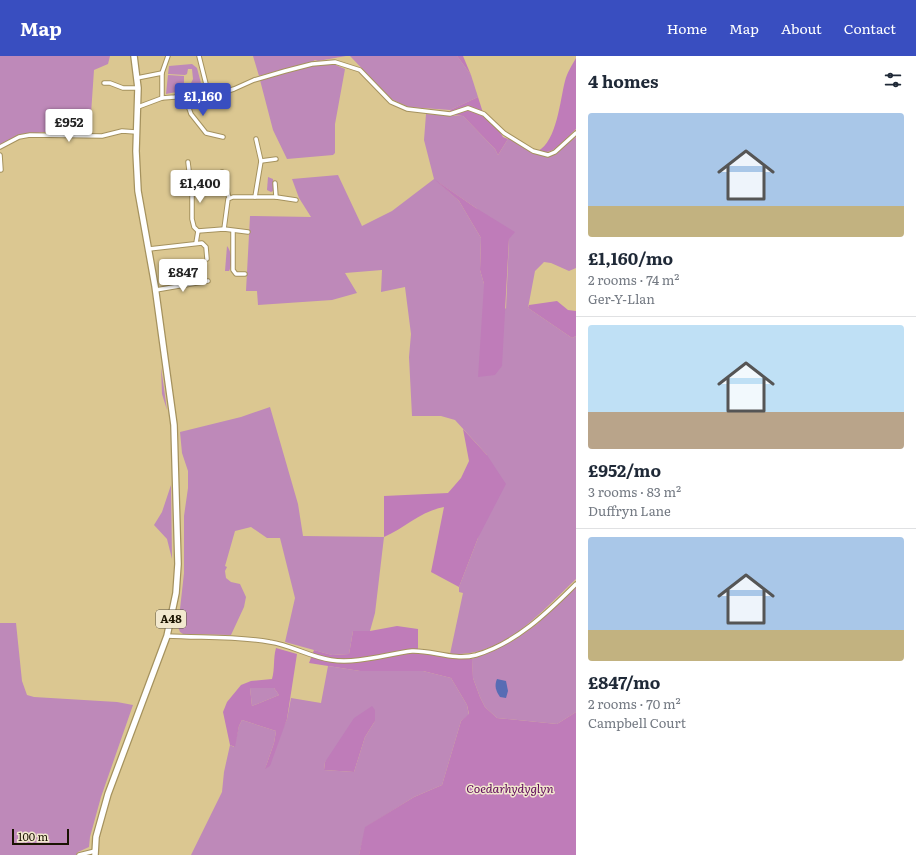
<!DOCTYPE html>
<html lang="en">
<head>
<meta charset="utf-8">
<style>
  :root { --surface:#fff; --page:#f2f2f3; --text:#1f2937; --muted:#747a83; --line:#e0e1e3; --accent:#394ec0 }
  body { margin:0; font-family:Literata,serif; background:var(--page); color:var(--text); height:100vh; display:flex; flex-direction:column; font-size:15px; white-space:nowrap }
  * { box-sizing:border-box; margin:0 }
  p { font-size:13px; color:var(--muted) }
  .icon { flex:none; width:22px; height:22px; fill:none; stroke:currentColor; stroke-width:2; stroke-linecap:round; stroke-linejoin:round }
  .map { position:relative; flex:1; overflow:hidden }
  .sheet { display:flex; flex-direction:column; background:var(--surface); width:340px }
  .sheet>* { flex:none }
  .scale { position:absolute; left:12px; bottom:10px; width:57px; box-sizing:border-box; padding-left:4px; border:2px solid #1a1301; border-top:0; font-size:11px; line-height:14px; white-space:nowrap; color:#1a1301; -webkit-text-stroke:3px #f2e8ce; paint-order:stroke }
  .price { position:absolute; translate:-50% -34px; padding:0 9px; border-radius:4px; background:#fff; color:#222; font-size:13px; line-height:26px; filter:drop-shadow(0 1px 2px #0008) }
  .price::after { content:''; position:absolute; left:50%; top:24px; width:12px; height:9px; margin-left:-6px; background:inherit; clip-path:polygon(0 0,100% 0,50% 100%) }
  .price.selected { background:var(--accent); color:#fff }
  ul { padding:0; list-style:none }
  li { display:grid; align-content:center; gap:8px; height:212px; padding:0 12px }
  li+li { border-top:1px solid var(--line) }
  li span { display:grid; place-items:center; height:124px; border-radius:4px; color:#555 }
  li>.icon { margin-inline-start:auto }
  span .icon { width:72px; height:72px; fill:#fffc; stroke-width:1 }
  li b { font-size:17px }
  h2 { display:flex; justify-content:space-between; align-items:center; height:48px; padding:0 12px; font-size:17px }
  header { display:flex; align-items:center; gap:24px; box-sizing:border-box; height:56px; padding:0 20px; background:var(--accent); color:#fff }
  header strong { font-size:19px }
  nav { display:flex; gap:22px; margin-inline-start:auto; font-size:14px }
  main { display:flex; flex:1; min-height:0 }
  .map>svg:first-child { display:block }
  .green { fill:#be89b9; fill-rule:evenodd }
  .forest { fill:#bf7cb9; fill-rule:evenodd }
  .water { fill:#576cb4 }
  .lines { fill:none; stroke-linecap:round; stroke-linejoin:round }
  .minor-casing { stroke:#a5925e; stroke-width:5.5 }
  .primary-casing { stroke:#a5925e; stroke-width:8 }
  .minor { stroke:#fff; stroke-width:3.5 }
  .primary { stroke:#fff; stroke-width:5.5 }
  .labels { text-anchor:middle; stroke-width:3; stroke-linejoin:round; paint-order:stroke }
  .shield { fill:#f2e8ce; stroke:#5b533e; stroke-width:1 }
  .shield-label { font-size:11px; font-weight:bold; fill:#1a1301 }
  .park-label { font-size:12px; font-style:italic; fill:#5c0658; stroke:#f2e8ce }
</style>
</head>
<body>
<header>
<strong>Map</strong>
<nav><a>Home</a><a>Map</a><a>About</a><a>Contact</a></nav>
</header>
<main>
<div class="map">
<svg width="576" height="799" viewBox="0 0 576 799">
  <rect width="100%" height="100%" fill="#dbc791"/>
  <!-- green -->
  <g class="green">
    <polygon points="0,0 110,0 108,8 94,14 91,58 74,60 72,73 28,78 0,89"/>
    <polygon points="253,0 346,0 318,5 315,4 312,6 259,20"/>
    <polygon points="350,0 457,0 471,19 478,41 450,54 408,51 391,43"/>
    <polygon points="322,7 331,7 345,13 335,68 335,97 333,99 287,103 273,74 260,24"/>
    <polygon points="192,8 197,12 202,31 166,38 168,19 184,20 184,28 190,29 193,23 192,13 188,13 187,18 185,19 168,18 169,10"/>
    <path d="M426,58L463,60L495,93L498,99L508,83H511C545,105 543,106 576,81V212L569,215L551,207L544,206L535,215L528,252L572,282L576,280V523C540,557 504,601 450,598L463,537L459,536V531L478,482L487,399L455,364L441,360H412L409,301L411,278L405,231L381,236L382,214L345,217L357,237L332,244L258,249L257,235H246L250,160L311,161L299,142L292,123L338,119L362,170L392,155L434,123L424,84ZM438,126L476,152L509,183L506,253L484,228L480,214L481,182L459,145Z"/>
    <polygon points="268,121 273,123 273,135 271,136 267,134"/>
    <path d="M227,190C232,196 233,209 229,215H225Z"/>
    <polygon points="161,311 167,354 162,338"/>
    <polygon points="270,351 298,448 303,480 384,481 375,557 370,575 353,575 349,598 332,599 285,586 295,542 280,482 267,482 251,471 235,475 225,510 227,511 225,515 226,522 231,526 240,528 246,541 244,551 231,579 183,578 180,576 178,571 184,517 184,460 188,432 188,415 182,397 180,376 241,361"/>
    <polygon points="171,429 172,503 167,483 154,469 162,456"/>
    <polygon points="576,530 576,656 557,668 497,662 485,651 480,641 473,622 472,603 514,584 537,568"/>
    <polygon points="0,567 16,567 22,625 27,639 34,641 117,646 133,649 101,741 90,781 89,791 78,796 76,799 0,799"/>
    <path d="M328,610L360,615H423L451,622L467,649L469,659L461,665L442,729L414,741L366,771L359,799H191L222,736L224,716L230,689L234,691L239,670L242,664L276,675L274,687L265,713L287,663L291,642L321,647ZM375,665L365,681L354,716L324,714L325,706Z"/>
    <polygon points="250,632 274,632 279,639 252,650"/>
  </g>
  <!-- forest -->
  <g class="forest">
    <polygon points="457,0 463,0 471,19"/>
    <path d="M576,2V73C565,83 554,101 538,95C557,85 560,44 565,25C567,17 572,9 576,2Z"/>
    <polygon points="478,41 484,60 499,74 503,81 508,83 498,99 495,93 463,60 454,59 450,54"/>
    <polygon points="434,123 476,152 515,176 509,183 502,310 495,319 478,321 484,228 480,214 481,182 459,145"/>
    <polygon points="557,245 568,254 576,255 576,280 572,282 528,252 529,249"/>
    <path d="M463,373L487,399L506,428L478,482L459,531L431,516L444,451C421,455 405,472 384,481V440L448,437L461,422L469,405Z"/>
    <polygon points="397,570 418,573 418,594 450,598 472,598 473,622 480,641 485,651 497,662 557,668 576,656 576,799 359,799 365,771 414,741 442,729 461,665 469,658 467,649 451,622 423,615 360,615 309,607 314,594 332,599 349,598 353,575 370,575"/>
    <path d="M276,592L297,598L287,663L270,710L265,713L274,687L276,675L242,664L239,670L235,691L230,689L223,656L227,646L241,629L251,625L272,623C275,613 273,603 276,592ZM274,632L279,639L252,650L250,632Z"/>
    <polygon points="372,650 375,654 375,665 365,681 354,716 324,714 325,706 354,662"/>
  </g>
  <!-- water -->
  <path class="water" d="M497,623L506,625L508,635L506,642L500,641C496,635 494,630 497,623Z"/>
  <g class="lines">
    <!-- minor casing -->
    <g class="minor-casing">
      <g id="minor">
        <polyline points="199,0 207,32"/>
        <polyline points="137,22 162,17"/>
        <polyline points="104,27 110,27 123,32 138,32"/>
        <polyline points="184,38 191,58 206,77 223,81"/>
        <polyline points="162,42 162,17 168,0"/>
        <polyline points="138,51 162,42 175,41 207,32 221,37 234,33 254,24 285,15 312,8 335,6 360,14 391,46 407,53 450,58 468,52 484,58 504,77 533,95 548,99 555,96 576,77"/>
        <polyline points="0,91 19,81 30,79 102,80 122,75 136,76"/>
        <polyline points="0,99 1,114"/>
        <polyline points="261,105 276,103"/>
        <polyline points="188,106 192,140 192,163 194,171 198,175 196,187"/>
        <polyline points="207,124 221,125 225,127 229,142"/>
        <polyline points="221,125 222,116"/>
        <polyline points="275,127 276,141"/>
        <polyline points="255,141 276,141 296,144"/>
        <polyline points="224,173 228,143 233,141 255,141 261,105 256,83"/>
        <polyline points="198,175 224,173 248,176"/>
        <polyline points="233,175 233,214 236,218 245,218"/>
        <polyline points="149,193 202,187 206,191 207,203"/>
        <polyline points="156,234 208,225"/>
        <path d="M167,580C201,582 236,580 270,586C291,589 310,601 331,604C357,608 387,598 412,595C432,594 454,605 476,599C516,587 547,557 576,528"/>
        <polyline points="79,799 95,795"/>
      </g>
    </g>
    <!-- primary casing -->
    <g class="primary-casing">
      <polyline id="primary" points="95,799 96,781 108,738 167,580 176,537 178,508 174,369 155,230 138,135 136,95 138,32 134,0"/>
    </g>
    <!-- minor -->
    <use href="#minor" class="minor"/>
    <!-- primary -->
    <use href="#primary" class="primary"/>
  </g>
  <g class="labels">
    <!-- shield labels -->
    <rect class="shield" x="156" y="554" width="30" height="18" rx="3"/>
    <g class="shield-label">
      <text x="171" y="567">A48</text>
    </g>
    <!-- park labels -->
    <g class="park-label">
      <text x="510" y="737">Coedarhydyglyn</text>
    </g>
  </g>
</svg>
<div class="scale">100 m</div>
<b class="price selected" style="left:203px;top:61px">£1,160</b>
<b class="price" style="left:69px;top:87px">£952</b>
<b class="price" style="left:200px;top:148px">£1,400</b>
<b class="price" style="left:183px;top:237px">£847</b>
</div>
<section class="sheet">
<h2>4 homes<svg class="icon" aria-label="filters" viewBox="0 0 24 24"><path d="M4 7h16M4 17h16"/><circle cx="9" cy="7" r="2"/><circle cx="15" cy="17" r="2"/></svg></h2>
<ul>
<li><span style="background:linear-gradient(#a9c7e8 75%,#c2b280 0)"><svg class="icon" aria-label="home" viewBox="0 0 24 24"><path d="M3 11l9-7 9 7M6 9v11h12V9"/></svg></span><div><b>£1,160/mo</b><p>2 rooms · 74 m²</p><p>Ger-Y-Llan</p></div></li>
<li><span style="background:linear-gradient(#bfe0f5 70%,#b9a48a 0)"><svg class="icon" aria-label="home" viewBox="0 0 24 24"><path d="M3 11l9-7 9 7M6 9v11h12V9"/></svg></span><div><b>£952/mo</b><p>3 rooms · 83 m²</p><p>Duffryn Lane</p></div></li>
<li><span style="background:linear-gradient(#a9c7e8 75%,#c2b280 0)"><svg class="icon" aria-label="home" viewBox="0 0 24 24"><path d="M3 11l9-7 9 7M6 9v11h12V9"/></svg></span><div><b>£847/mo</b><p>2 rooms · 70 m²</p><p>Campbell Court</p></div></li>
</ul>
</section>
</main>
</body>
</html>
